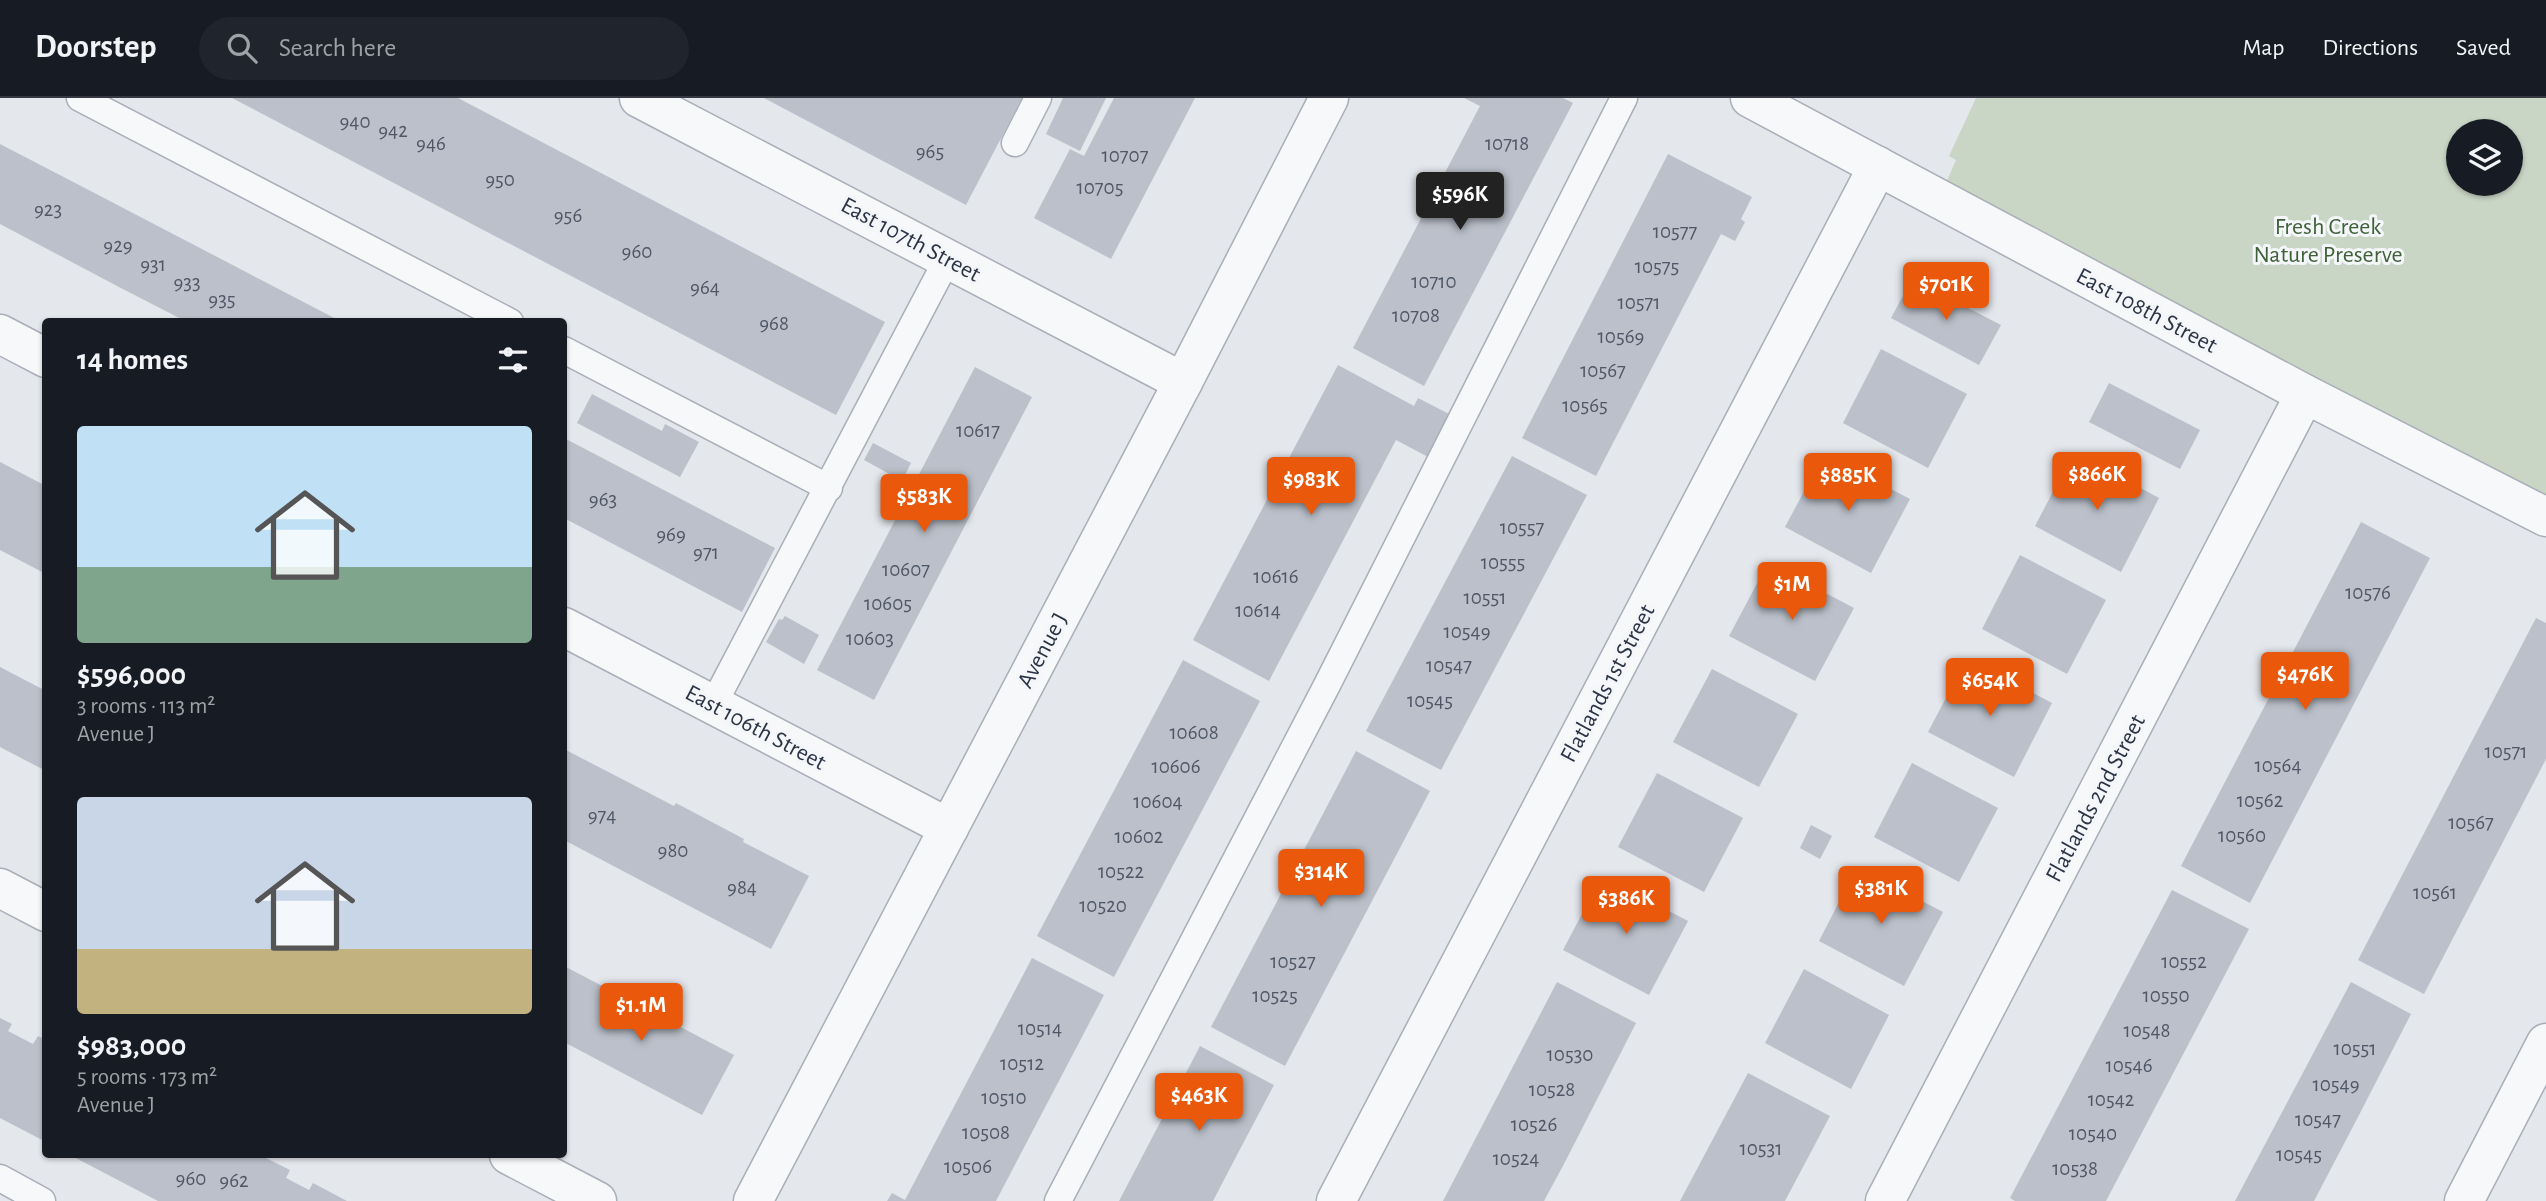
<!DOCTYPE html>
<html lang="en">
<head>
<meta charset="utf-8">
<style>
  :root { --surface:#171b24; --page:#20242c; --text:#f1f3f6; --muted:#9ea1a6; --line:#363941; --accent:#ea580c }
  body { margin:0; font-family:"Alegreya Sans",sans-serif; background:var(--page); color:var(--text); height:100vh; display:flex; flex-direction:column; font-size:26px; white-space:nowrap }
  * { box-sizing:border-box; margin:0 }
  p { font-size:23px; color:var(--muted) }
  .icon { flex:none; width:38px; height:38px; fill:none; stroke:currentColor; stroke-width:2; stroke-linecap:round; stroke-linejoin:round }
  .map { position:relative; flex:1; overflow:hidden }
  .details { position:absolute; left:42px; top:220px; width:525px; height:840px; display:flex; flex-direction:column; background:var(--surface); border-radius:7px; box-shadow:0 2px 5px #0004 }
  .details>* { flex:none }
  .tools { position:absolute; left:2446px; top:21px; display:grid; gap:14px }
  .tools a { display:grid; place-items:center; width:77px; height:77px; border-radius:50%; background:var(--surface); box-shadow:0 2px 5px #0004; font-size:35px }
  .price { position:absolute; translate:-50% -60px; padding:0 16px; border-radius:7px; background:var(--accent); color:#fff; font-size:23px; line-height:46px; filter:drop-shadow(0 2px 4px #0008) }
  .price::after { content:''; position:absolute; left:50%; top:42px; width:21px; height:16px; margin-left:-10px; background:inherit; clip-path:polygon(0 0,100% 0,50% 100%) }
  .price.current { background:#222; color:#fff }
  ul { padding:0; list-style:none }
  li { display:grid; align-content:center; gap:14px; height:371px; padding:0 35px }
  li span { display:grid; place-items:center; height:217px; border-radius:7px; color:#555 }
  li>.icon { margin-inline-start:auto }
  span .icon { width:126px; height:126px; fill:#fffc; stroke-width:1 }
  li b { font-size:30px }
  h2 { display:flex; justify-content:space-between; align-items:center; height:84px; padding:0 35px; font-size:30px }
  header { display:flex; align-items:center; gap:42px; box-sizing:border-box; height:98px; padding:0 35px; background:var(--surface); border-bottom:2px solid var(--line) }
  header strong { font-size:33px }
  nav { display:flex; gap:38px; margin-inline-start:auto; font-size:24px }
  .search { width:490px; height:63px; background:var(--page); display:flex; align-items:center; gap:18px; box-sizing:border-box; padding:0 24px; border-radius:38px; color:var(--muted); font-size:26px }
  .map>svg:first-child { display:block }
  .green { fill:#c9d6c5; fill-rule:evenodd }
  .building { fill:#bbc0ca }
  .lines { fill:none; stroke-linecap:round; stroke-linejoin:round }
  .service-casing { stroke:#a9aeb7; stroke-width:29 }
  .minor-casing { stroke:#a9aeb7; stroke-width:41 }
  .tertiary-casing { stroke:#a9aeb7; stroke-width:41 }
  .service { stroke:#f7f8fa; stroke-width:26 }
  .minor { stroke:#f7f8fa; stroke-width:38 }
  .tertiary { stroke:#f7f8fa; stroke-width:38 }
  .labels { text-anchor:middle; stroke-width:6; stroke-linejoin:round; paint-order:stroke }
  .number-label { font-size:21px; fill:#4f5766 }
  .park-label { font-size:24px; fill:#3f6138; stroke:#f4f6f9 }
  .street-label { font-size:24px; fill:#2b3445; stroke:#f4f6f9 }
</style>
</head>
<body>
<header>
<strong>Doorstep</strong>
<div class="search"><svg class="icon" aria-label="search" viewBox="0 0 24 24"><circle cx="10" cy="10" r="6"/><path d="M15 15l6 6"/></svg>Search here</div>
<nav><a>Map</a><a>Directions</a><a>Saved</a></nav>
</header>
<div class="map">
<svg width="2546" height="1103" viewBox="0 0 2546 1103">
  <rect width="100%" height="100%" fill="#e4e7ec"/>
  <!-- green -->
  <path class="green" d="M1976,0H2546V417L1939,101L1956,62L1949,58ZM2459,33H2511V86H2459Z"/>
  <!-- building -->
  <g class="building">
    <polygon points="232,0 458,0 885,224 836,317"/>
    <polygon points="764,0 1022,0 966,107"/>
    <polygon points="1063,0 1106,0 1080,53 1046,36"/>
    <polygon points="1114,0 1195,0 1111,161 1034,120 1070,51 1084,58"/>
    <polygon points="1464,0 1563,0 1573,5 1424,288 1353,250 1480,8"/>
    <polygon points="0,46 81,88 342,224 187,224 119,189 0,126"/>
    <polygon points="1668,56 1752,99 1741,121 1745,124 1735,143 1721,136 1596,378 1522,340"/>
    <polygon points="1912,181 2001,227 1979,267 1891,220"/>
    <polygon points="1881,251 1967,296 1928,370 1843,325"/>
    <polygon points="1338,267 1414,308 1418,300 1453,318 1430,360 1396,342 1269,583 1193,542"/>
    <polygon points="975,269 1032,299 874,602 817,572"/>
    <polygon points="2109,285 2200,332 2180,371 2089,324"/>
    <polygon points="592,296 662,333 665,326 699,344 680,379 577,325"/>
    <polygon points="564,340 775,450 742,514 564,420"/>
    <polygon points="873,345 911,365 902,383 864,362"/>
    <polygon points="2074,354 2159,400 2121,474 2035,428"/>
    <polygon points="1824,356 1910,401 1871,475 1785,429"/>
    <polygon points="1512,358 1587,397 1441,672 1366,633"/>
    <polygon points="0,364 46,388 46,476 0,452"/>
    <polygon points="2361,424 2430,460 2250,805 2181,768"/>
    <polygon points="2020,457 2106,502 2067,576 1982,531"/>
    <polygon points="1768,465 1854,510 1815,583 1729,538"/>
    <polygon points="785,518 819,537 804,566 766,544 779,521 782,522"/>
    <polygon points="2536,520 2546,525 2546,661 2424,896 2358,862"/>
    <polygon points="1967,560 2052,605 2014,679 1928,634"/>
    <polygon points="1183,562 1260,603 1114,879 1037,838"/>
    <polygon points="0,569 46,593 46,673 0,649"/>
    <polygon points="1712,571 1798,616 1759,689 1673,644"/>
    <polygon points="564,651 674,708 676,705 744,741 743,744 809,778 771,851 564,742"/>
    <polygon points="1356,653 1430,693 1285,968 1211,929"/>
    <polygon points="1912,665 1998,710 1959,784 1874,739"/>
    <polygon points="1657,675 1743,720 1704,794 1618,749"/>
    <polygon points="1811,727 1832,738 1820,761 1800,750"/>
    <polygon points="1857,769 1943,814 1904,888 1819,843"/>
    <polygon points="1602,778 1688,823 1649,897 1563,852"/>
    <polygon points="2172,792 2249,831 2106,1103 2015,1103 2010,1100"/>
    <polygon points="1032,860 1104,897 996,1103 887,1103 892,1095 905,1102"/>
    <polygon points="564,868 734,957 702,1017 564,944"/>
    <polygon points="1804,871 1889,917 1851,991 1765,945"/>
    <polygon points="1557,884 1636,925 1565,1064 1544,1103 1443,1103"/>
    <polygon points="2351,884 2411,916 2358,1019 2314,1103 2235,1103"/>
    <polygon points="0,920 12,926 8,933 33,946 38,938 46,942 46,1044 0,1020"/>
    <polygon points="1200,948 1274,987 1238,1055 1213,1103 1119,1103"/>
    <polygon points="1748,975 1830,1018 1785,1103 1680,1103"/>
    <polygon points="70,1057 260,1057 290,1072 286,1080 309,1092 313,1085 347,1103 158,1103"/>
  </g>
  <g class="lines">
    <!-- service casing -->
    <g class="service-casing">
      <g id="service">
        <polyline points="80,0 510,224"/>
        <polyline points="1015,45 1038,0"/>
        <polyline points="564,252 829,390"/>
        <polyline points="713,607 948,160"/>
        <polyline points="0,1080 42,1103"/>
        <polyline points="1058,1103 1327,587 1624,0"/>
      </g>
    </g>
    <!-- minor casing -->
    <g class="minor-casing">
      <g id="minor">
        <polyline points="639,0 1183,284"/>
        <polyline points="0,236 46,260"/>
        <polyline points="564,529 949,730"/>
        <polyline points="0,790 46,814"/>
        <polyline points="509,1057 597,1103"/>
        <polyline points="753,1103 1183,284 1329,0"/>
        <polyline points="1336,1103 1878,68"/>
        <polyline points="1885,1103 2305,296"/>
        <polyline points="2464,1103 2546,945"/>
      </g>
    </g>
    <!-- tertiary casing -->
    <g class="tertiary-casing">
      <polyline id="tertiary" points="1750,0 2305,296 2546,419"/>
    </g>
    <!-- service -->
    <use href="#service" class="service"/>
    <!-- minor -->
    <use href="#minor" class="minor"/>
    <!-- tertiary -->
    <use href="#tertiary" class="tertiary"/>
  </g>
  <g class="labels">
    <!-- number labels -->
    <g class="number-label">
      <text x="355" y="30">940</text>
      <text x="393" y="39">942</text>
      <text x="431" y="52">946</text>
      <text x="1507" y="52">10718</text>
      <text x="930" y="60">965</text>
      <text x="1125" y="64">10707</text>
      <text x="500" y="88">950</text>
      <text x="1100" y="96">10705</text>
      <text x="48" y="118">923</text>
      <text x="568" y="124">956</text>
      <text x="1675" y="140">10577</text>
      <text x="118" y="154">929</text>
      <text x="637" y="160">960</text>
      <text x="153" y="173">931</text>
      <text x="1657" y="175">10575</text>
      <text x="1434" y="190">10710</text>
      <text x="187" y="191">933</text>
      <text x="705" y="196">964</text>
      <text x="222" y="208">935</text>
      <text x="1639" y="211">10571</text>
      <text x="1416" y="224">10708</text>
      <text x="774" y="232">968</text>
      <text x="1621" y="245">10569</text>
      <text x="1603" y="279">10567</text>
      <text x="1585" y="314">10565</text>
      <text x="978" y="339">10617</text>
      <text x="603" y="408">963</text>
      <text x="1522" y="436">10557</text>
      <text x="671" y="443">969</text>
      <text x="706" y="461">971</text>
      <text x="1503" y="471">10555</text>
      <text x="906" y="478">10607</text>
      <text x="1276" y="485">10616</text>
      <text x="2368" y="501">10576</text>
      <text x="1485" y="506">10551</text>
      <text x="888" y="512">10605</text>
      <text x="1258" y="519">10614</text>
      <text x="1467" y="540">10549</text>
      <text x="870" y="547">10603</text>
      <text x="1449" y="574">10547</text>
      <text x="1430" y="609">10545</text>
      <text x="1194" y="641">10608</text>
      <text x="2506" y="660">10571</text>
      <text x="2278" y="674">10564</text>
      <text x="1176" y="675">10606</text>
      <text x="2260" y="709">10562</text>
      <text x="1158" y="710">10604</text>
      <text x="602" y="724">974</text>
      <text x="2471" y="731">10567</text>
      <text x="2242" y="744">10560</text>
      <text x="1139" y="745">10602</text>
      <text x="673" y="759">980</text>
      <text x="1121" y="780">10522</text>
      <text x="742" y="796">984</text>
      <text x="2435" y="801">10561</text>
      <text x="1103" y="814">10520</text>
      <text x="1293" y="870">10527</text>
      <text x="2184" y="870">10552</text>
      <text x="1275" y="904">10525</text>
      <text x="2166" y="904">10550</text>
      <text x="1040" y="937">10514</text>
      <text x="2147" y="939">10548</text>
      <text x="2355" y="957">10551</text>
      <text x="1570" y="963">10530</text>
      <text x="1022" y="972">10512</text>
      <text x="2129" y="974">10546</text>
      <text x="2336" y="993">10549</text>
      <text x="1552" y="998">10528</text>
      <text x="1004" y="1006">10510</text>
      <text x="2111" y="1008">10542</text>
      <text x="2318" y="1028">10547</text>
      <text x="1534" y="1033">10526</text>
      <text x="986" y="1041">10508</text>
      <text x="2093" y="1042">10540</text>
      <text x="1761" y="1057">10531</text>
      <text x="2299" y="1063">10545</text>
      <text x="1516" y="1067">10524</text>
      <text x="968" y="1075">10506</text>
      <text x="2075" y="1077">10538</text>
      <text x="191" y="1087">960</text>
      <text x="234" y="1089">962</text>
    </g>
    <!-- park labels -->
    <g class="park-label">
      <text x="2328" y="136">Fresh Creek<tspan x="2328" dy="28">Nature Preserve</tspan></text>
    </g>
    <!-- street labels -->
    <g class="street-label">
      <text transform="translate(911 141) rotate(28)" y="8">East 107th Street</text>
      <text transform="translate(2147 212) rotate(28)" y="8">East 108th Street</text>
      <text transform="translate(1042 552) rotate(-62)" y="8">Avenue J</text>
      <text transform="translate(1607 585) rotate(-62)" y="8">Flatlands 1st Street</text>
      <text transform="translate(756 629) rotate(28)" y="8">East 106th Street</text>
      <text transform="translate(2095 700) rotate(-62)" y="8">Flatlands 2nd Street</text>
    </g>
  </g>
</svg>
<div class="tools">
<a><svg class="icon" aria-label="layers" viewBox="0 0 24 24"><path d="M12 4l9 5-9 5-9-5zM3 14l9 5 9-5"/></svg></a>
</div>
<b class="price current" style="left:1460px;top:134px">$596K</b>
<b class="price" style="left:1946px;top:224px">$701K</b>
<b class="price" style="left:2097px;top:414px">$866K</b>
<b class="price" style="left:1848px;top:415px">$885K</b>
<b class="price" style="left:1311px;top:419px">$983K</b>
<b class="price" style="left:924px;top:436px">$583K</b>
<b class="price" style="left:1792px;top:524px">$1M</b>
<b class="price" style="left:2305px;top:614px">$476K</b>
<b class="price" style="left:1990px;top:620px">$654K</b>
<b class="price" style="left:1321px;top:811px">$314K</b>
<b class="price" style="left:1881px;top:828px">$381K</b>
<b class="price" style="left:1626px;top:838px">$386K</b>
<b class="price" style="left:641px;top:945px">$1.1M</b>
<b class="price" style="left:1199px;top:1035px">$463K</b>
<section class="details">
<h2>14 homes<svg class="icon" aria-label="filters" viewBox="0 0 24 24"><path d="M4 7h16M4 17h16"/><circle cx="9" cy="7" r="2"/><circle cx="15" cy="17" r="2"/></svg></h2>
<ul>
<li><span style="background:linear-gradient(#bfe0f5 65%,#7fa58c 0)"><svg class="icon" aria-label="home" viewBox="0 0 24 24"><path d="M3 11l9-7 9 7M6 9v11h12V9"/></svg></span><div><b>$596,000</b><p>3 rooms · 113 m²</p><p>Avenue J</p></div></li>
<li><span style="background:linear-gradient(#c9d6e8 70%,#c2b280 0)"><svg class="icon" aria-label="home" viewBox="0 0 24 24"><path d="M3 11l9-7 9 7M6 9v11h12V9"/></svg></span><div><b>$983,000</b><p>5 rooms · 173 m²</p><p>Avenue J</p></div></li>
</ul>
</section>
</div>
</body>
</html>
